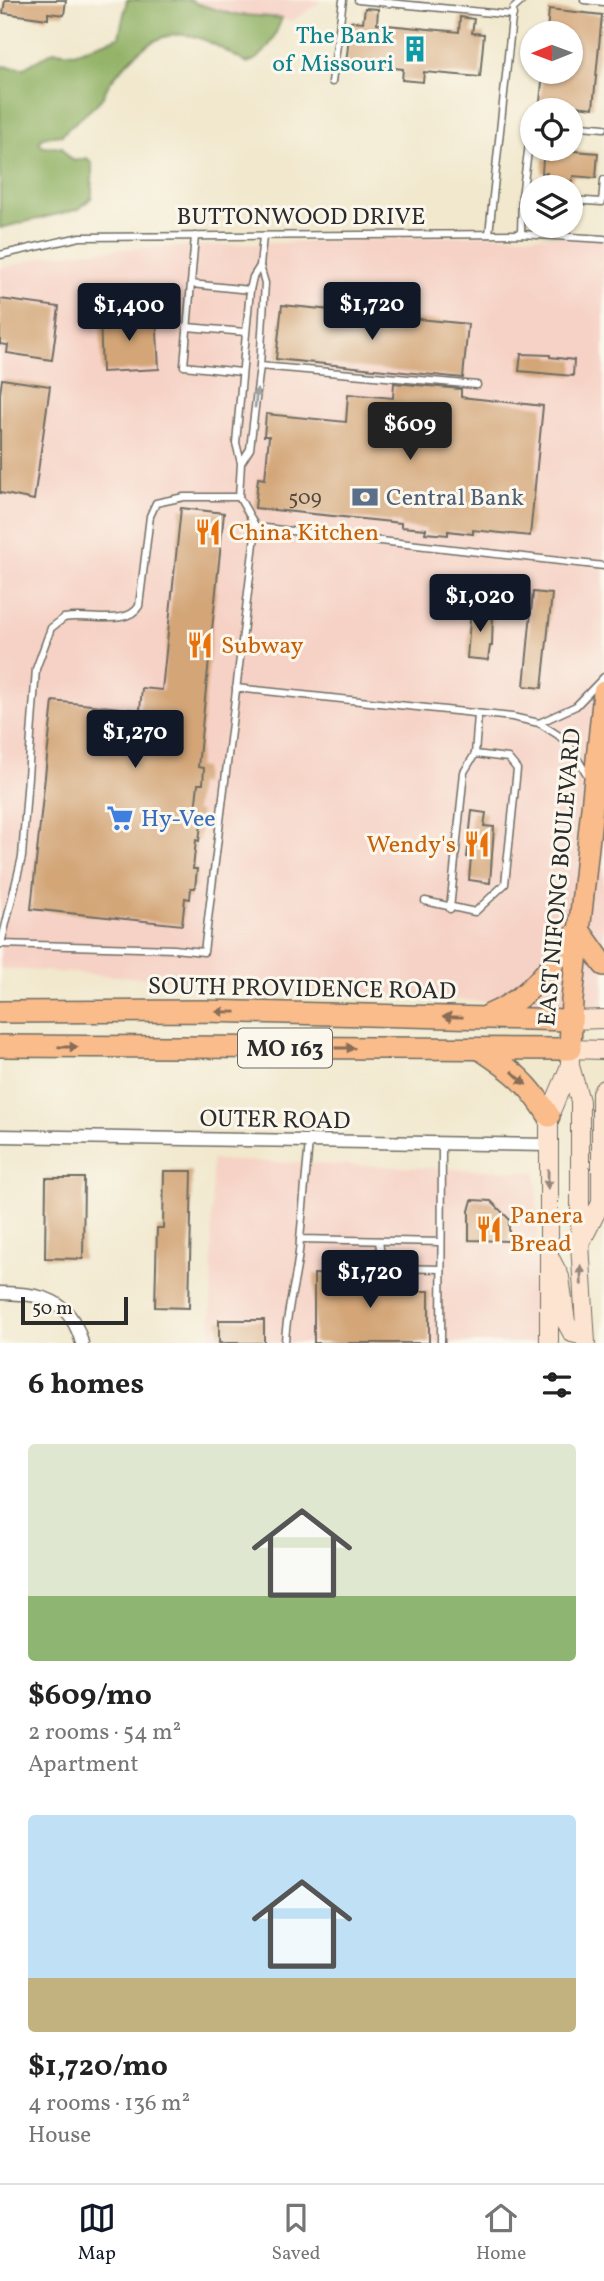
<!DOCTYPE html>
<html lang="en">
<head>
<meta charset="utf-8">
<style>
  :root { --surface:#fff; --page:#f2f2f2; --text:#222; --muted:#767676; --line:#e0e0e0; --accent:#111827 }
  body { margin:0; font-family:Vollkorn,serif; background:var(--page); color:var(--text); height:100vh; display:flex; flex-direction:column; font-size:26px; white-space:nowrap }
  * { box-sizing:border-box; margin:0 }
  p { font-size:23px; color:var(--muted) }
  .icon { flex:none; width:38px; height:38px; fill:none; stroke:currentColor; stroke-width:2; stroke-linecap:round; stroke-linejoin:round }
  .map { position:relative; height:1343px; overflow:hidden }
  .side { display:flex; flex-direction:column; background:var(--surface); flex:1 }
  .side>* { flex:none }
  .needle { width:46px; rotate:269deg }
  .buttons { position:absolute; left:520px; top:21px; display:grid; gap:14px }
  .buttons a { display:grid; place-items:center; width:63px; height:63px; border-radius:50%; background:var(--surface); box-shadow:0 2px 5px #0004; font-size:35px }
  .scale { position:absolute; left:21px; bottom:18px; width:107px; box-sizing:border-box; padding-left:7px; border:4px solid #2b2b2b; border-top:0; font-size:19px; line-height:24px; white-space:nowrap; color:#2b2b2b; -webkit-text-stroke:5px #fbf7ec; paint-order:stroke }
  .price { position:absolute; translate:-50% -60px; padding:0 16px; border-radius:7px; background:var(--accent); color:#fff; font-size:23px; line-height:46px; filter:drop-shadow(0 2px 4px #0008) }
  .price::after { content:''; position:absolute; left:50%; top:42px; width:21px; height:16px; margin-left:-10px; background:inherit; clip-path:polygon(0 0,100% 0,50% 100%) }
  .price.on { background:#222; color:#fff }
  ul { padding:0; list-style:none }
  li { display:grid; align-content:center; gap:14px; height:371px; padding:0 28px }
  li span { display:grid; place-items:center; height:217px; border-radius:7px; color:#555 }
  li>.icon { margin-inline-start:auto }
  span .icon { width:126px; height:126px; fill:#fffc; stroke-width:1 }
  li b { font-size:30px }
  h2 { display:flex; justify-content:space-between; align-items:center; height:84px; padding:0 28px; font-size:30px }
  .menu { display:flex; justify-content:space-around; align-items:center; height:98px; border-top:2px solid var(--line); background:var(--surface); font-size:19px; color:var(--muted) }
  .menu a { display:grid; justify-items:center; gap:4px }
  .menu .on { color:var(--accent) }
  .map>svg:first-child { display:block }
  .built { fill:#f6d1c5 }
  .forest { fill:#92b266; stroke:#5e6e48; stroke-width:2 }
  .building { fill:#d3a577 }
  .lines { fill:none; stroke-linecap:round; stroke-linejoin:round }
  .lane-casing { stroke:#706d64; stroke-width:9 }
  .street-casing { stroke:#706d64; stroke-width:15 }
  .secondary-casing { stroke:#706d64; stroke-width:20 }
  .primary-casing { stroke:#706d64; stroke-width:24 }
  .lane { stroke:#fff; stroke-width:6 }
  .street { stroke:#fff; stroke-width:12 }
  .secondary { stroke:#fde4d0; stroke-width:18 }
  .primary { stroke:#f9bc8a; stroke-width:21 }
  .oneway { fill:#a0a0a0 }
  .oneway2 { fill:#886c56 }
  .oneway3 { fill:#94887e }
  .labels { text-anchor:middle; stroke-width:6; stroke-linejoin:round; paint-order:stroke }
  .number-label { font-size:21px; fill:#554a3e }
  .shield { fill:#fbf7ec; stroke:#696865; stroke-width:2 }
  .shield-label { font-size:23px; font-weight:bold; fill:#2b2b2b }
  .culture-label { font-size:24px; fill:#0d838f; stroke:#fbf7ec; text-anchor:end }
  .street-label { font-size:24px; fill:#2b2b2b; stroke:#fbf7ec }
  .service-label { font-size:24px; fill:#4e5e75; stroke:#fbf7ec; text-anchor:start }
  .food-label { font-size:24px; fill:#c56008; stroke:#fbf7ec; text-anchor:start }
  .shop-label { font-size:24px; fill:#366cbe; stroke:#fbf7ec; text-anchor:start }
</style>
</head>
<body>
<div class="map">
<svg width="604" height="1343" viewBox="0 0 604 1343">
  <rect width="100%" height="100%" fill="#fbf7ec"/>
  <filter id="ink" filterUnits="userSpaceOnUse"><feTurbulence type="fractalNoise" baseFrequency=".0143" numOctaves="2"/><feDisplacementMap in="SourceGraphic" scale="14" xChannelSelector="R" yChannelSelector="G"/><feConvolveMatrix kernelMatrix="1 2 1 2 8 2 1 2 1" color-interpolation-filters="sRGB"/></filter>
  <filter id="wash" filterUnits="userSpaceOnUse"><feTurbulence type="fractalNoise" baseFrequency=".00686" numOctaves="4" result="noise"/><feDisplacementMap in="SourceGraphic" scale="28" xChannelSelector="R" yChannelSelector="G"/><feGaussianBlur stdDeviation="1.57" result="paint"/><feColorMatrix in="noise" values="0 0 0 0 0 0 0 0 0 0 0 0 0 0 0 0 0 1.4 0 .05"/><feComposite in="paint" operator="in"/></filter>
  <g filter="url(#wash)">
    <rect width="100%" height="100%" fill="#f1e8cd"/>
    <!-- built -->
    <g class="built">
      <polygon points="184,0 319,0 318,4 292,21 184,6"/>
      <polygon points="489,235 604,238 604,1007 566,1007 0,968 0,269 50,255 123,249"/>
      <polygon points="212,1160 536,1172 540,1313 543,1343 211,1343"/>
    </g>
    <!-- forest -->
    <path class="forest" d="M127,0H192L195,3L231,14L282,18C275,36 266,59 246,63C200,34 169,17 127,63C121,70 114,76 109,84C106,88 105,94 102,98C91,112 74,121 62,135L43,137L39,143L43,147H62L67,155L74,161L87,158L92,163V197L79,209L0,228V66L24,68L54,51L74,53L119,37Z"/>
    <g id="blocks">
      <!-- building -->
      <g class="building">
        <polygon points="5,0 66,0 64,15 48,13 48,19 3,13"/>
        <polygon points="365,8 378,9 377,24 459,32 460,17 474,19 472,33 484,34 480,77 424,72 423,82 402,80 403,69 346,63 351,21 363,22"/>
        <polygon points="549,9 602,15 593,108 540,102 543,72 570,72 570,33 547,33"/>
        <polygon points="549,149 598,153 596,178 573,176 572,181 547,179 547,173 542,173 543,159 548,160"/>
        <polygon points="0,299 59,307 52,360 7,353 8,345 0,344"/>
        <polygon points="282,305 468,324 463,378 276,359"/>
        <polygon points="156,314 159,369 102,372 100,317"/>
        <polygon points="521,354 550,355 550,357 574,360 573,376 519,371"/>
        <polygon points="2,379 50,386 34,500 0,493 0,394"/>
        <polygon points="394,383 461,389 461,397 543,406 530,536 473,530 473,534 448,531 448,535 425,533 426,529 401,527 401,523 255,508 258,478 265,479 269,436 264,436 266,414 346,422 348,394 393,398"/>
        <polygon points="181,508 224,513 198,767 204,768 203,784 198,784 195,811 200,812 199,824 201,824 199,841 196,840 193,869 197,869 195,888 191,888 190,899 185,898 182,925 31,909 53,701 140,710 142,688 162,690"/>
        <polygon points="533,592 552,594 542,688 524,686"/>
        <polygon points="471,609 493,611 492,646 490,646 488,660 467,658"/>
        <polygon points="472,811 486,813 484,826 494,827 490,883 469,880 471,857 467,857"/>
        <polygon points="164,1171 192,1171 189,1308 155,1307 157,1228 163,1228"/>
        <polygon points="46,1178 84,1178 83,1259 45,1258"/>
        <polygon points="472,1200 491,1201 509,1219 509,1241 469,1240 469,1211"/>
        <polygon points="314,1274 415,1275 415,1291 429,1291 429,1343 314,1343"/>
        <rect x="219" y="1320" width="45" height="23"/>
      </g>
    </g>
  </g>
  <g filter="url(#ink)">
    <use href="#blocks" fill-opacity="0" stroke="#706d64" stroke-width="2"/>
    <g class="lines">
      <!-- lane casing -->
      <g class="lane-casing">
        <g id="lane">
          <polyline points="358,0 513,15"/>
          <polyline points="584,0 604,2"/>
          <polyline points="332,82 343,0"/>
          <polyline points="570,125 604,128"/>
          <polyline points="522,196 532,122"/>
          <polyline points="570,200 602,202 604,180"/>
          <polyline points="489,234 513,9 523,0"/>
          <polyline points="521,234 522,196 532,197"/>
          <polyline points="195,236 184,366 241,372"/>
          <polyline points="0,255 80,237 521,234 604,239"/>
          <polyline points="260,266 263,236"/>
          <polyline points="191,284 250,290"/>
          <polyline points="187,327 245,332"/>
          <polyline points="260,366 477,385"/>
          <polyline points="256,527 604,566"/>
          <polyline points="236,688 512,717 539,723 558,735 569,745 588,776"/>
          <polyline points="539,723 576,706 604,677"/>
          <polyline points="475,754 478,715"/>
          <polyline points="425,901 475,912 505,884 517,769 508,758 475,754 464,772 450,909"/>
          <polyline points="0,944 174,949 204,952 256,527 239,497 241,463 236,443 250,290 253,277 260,266 265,283 260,366 250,449 241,463"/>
          <path d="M1,944L22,857L36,669L51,628L64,618C86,613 127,627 139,606L150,516L156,503L184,497H239"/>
          <polyline points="309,1142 300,1239 441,1242"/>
          <polyline points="379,1241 382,1263 388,1268 441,1269"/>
          <path d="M285,1343C286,1307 299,1274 300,1239"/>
          <polyline points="441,1343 442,1145"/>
        </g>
      </g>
      <!-- street casing -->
      <g class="street-casing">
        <g id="street">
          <polyline points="0,1136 549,1145"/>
          <path d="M0,1293C42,1294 70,1298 82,1343"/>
        </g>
      </g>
      <!-- secondary casing -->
      <g class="secondary-casing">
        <g id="secondary">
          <polyline points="570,1020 604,1019"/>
          <polyline points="582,1240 601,1203 601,1093 604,1089"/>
          <polyline points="551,1260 560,1277 566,1322 572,1333 584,1336"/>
          <polyline points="549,1343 549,1116 570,1066"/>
          <polyline points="586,1343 580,1243 580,1101 570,1066 570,1049 604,1050"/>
        </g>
      </g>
      <!-- primary casing -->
      <g class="primary-casing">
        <g id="primary">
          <polyline points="0,1012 203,1011 570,1020"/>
          <path d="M489,1015C532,997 551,966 579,930L604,965"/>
          <polyline points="0,1046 570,1049 572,1000 604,692"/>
          <path d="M480,1049C513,1071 528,1082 549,1116"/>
        </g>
      </g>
      <!-- lane -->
      <use href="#lane" class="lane"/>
      <!-- street -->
      <use href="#street" class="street"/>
      <!-- secondary -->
      <use href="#secondary" class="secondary"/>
      <!-- primary -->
      <use href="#primary" class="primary"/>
    </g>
    <!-- one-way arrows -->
    <defs><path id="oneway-solid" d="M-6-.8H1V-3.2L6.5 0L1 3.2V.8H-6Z" transform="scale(1.75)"/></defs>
    <use class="oneway" href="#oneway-solid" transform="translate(256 398) rotate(-84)"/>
    <g class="oneway2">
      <use href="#oneway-solid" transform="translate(226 1012) rotate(-179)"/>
      <use href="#oneway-solid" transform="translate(453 1017) rotate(-179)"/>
      <use href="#oneway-solid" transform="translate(68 1047)"/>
      <use href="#oneway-solid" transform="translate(345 1048)"/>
      <use href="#oneway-solid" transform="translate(519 1078) rotate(43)"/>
    </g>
    <g class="oneway3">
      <use href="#oneway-solid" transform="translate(548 1179) rotate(91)"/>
      <use href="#oneway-solid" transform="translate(581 1275) rotate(-92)"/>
    </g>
  </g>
  <!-- icons -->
  <defs>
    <g id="building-bare" transform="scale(2.1)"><path d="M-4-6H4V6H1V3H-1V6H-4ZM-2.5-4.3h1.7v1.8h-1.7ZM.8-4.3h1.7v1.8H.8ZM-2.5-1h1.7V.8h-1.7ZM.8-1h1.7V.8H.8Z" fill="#0f9aa8" stroke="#fbf7ec" stroke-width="2.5" paint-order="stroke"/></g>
    <g id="bank-bare" transform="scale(2.1)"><path d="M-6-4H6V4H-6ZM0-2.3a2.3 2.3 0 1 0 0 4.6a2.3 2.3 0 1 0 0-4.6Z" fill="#5c6f8a" stroke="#fbf7ec" stroke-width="2.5" paint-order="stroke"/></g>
    <g id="restaurant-bare" transform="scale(2.1)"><path d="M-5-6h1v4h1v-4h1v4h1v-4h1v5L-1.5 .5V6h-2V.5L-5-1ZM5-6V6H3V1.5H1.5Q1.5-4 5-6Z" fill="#e8710a" stroke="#fbf7ec" stroke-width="2.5" paint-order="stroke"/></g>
    <g id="supermarket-bare" transform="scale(2.1)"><path d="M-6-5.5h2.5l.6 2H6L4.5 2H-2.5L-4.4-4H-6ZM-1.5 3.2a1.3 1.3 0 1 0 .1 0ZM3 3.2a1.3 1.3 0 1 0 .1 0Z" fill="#3f7fe0" stroke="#fbf7ec" stroke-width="2.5" paint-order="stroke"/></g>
  </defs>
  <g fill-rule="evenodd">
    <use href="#building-bare" x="415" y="49"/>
    <use href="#bank-bare" x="365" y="497"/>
    <use href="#restaurant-bare" x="208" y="532"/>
    <use href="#restaurant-bare" x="200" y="645"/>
    <use href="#supermarket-bare" x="120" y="818"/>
    <use href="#restaurant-bare" x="477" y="844"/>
    <use href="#restaurant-bare" x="489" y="1229"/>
  </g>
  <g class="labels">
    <!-- number labels -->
    <g class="number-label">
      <text x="305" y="504">509</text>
    </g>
    <!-- shield labels -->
    <rect class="shield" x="238" y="1028.5" width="94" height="39" rx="5"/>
    <g class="shield-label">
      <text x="285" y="1056">MO 163</text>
    </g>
    <!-- culture labels -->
    <g class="culture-label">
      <text x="394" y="43">The Bank<tspan x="394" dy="28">of Missouri</tspan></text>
    </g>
    <!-- street labels -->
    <g class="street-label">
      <text x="301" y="224">BUTTONWOOD DRIVE</text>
      <text transform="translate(559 877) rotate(-85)" y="8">EAST NIFONG BOULEVARD</text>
      <text transform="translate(302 988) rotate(1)" y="8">SOUTH PROVIDENCE ROAD</text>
      <text transform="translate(275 1119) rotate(1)" y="8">OUTER ROAD</text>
    </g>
    <!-- service labels -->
    <g class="service-label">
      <text x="386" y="505">Central Bank</text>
    </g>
    <!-- food labels -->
    <g class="food-label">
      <text x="229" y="540">China Kitchen</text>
      <text x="221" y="653">Subway</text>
      <text x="456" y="852" text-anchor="end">Wendy's</text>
      <text x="510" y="1223">Panera<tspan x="510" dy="28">Bread</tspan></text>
    </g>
    <!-- shop labels -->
    <g class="shop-label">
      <text x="141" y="826">Hy-Vee</text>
    </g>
  </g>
</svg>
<div class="buttons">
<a><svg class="needle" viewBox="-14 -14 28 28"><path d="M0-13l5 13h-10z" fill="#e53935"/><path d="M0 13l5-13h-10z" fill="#767676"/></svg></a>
<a><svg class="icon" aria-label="locate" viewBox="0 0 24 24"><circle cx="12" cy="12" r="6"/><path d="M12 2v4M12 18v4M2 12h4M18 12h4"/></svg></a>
<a><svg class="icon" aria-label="layers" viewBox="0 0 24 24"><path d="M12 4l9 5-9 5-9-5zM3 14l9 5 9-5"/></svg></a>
</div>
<div class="scale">50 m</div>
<b class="price" style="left:372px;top:342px">$1,720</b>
<b class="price" style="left:129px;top:343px">$1,400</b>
<b class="price on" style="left:410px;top:462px">$609</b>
<b class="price" style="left:480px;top:634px">$1,020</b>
<b class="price" style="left:135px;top:770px">$1,270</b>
<b class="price" style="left:370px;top:1310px">$1,720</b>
</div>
<section class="side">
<h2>6 homes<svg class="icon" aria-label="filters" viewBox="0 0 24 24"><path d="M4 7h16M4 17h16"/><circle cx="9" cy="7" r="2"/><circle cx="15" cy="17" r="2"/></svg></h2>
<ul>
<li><span style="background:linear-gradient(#dfe7d0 70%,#8fb573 0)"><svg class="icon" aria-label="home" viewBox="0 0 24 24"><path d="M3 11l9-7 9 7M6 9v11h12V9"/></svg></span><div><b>$609/mo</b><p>2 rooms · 54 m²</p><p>Apartment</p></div></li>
<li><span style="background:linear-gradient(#bfe0f5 75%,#c2b280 0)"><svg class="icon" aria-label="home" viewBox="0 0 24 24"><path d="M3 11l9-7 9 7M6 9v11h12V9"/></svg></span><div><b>$1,720/mo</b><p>4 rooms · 136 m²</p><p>House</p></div></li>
</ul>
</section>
<nav class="menu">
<a class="on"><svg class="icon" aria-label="map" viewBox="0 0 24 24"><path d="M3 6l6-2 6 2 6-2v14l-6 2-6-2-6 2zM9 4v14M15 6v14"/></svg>Map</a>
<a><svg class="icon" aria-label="saved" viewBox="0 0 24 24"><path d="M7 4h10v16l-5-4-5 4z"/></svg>Saved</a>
<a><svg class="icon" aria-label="home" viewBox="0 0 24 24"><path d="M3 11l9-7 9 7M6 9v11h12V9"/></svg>Home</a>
</nav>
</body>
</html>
